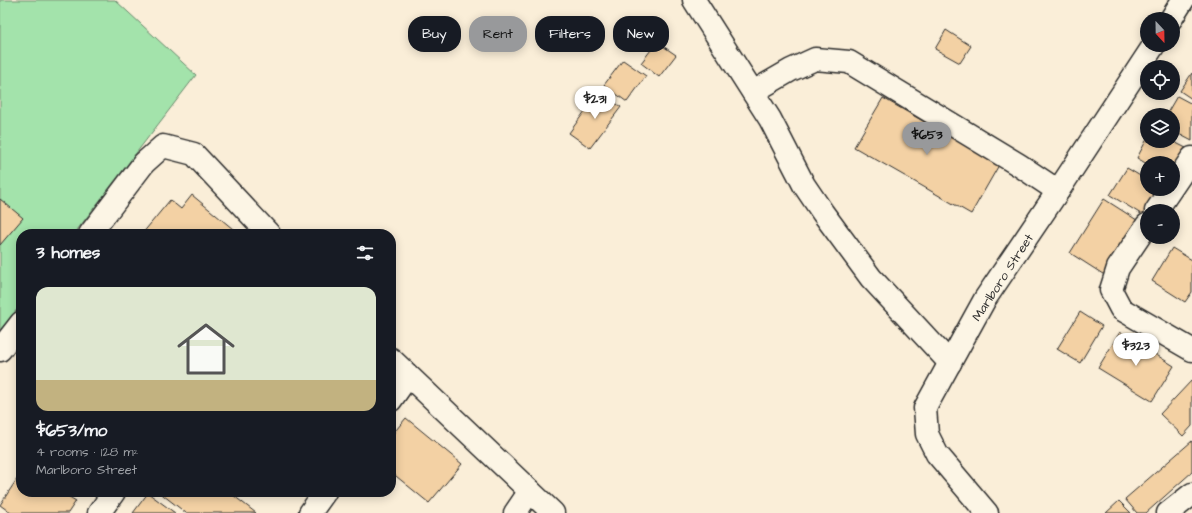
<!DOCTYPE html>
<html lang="en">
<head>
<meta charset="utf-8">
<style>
  :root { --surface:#171b24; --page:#20242c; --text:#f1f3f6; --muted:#9ea1a6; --accent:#98999b }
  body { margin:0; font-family:"Architects Daughter",sans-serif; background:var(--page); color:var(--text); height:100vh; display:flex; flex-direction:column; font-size:15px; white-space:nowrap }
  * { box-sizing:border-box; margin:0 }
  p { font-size:13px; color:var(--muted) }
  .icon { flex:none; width:22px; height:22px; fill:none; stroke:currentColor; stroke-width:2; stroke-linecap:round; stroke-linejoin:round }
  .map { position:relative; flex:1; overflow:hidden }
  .sheet { position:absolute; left:16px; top:229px; width:380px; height:268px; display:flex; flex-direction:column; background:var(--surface); border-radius:16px; box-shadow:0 2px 10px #0003 }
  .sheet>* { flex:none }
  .hud { position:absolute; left:408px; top:16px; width:380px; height:36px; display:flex; gap:8px }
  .needle { width:26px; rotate:158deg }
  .buttons { position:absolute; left:1140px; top:12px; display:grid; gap:8px }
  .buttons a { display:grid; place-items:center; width:40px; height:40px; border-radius:50%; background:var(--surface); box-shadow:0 2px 10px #0003; font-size:20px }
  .price { position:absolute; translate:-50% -34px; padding:0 9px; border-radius:14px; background:#fff; color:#222; font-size:13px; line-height:26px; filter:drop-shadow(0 1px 2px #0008) }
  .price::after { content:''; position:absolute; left:50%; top:24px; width:12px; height:9px; margin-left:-6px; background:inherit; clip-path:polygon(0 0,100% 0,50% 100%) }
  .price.active { background:var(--accent); color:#111 }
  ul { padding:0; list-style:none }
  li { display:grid; align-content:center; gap:8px; height:212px; padding:0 20px }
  li span { display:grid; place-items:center; height:124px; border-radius:12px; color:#555 }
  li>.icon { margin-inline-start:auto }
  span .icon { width:72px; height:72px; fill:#fffc; stroke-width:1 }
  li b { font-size:17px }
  h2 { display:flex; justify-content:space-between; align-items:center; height:48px; padding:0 20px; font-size:17px }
  .pill { padding:0 14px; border-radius:16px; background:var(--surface); box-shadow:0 2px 10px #0003; font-size:14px; line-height:36px }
  .pill.active { background:var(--accent); color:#111 }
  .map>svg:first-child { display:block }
  .green { fill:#a3e3ab; stroke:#67876b }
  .building { fill:#f3d1a4; stroke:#2b2b2b }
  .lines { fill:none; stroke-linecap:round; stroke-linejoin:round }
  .minor-casing { stroke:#2b2b2b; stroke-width:25 }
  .minor { stroke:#fcf5e5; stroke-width:22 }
  .labels { text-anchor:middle; stroke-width:4; stroke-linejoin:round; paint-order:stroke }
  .street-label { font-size:13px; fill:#2b2b2b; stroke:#fcf5e5 }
</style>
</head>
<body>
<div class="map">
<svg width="1192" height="513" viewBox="0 0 1192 513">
  <rect width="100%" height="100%" fill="#faeed8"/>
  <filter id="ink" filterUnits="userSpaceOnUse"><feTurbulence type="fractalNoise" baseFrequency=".025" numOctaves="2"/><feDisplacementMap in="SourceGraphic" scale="8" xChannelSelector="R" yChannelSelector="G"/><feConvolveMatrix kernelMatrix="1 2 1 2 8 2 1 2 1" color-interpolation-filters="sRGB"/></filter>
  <g filter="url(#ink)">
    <!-- green -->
    <polygon class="green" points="0,0 115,0 196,75 74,234 21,234 21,304 0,331"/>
    <!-- building -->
    <g class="building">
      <polygon points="946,30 971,46 960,63 935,49"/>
      <polygon points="657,42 676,55 659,77 641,63"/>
      <polygon points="623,60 646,76 627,102 604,85"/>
      <polygon points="1192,73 1192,99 1180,91"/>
      <polygon points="599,92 621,107 590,148 569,133"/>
      <polygon points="1177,96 1192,104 1192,141 1173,131 1173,115 1166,115"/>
      <polygon points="883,98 999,165 971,214 854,147"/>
      <polygon points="1147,139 1147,141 1172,141 1188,149 1173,176 1173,163 1147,164 1137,158"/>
      <polygon points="1127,168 1147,180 1147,189 1161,189 1146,217 1110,195"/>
      <polygon points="192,195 239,234 142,234 170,200 181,209"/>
      <polygon points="0,199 23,218 0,245"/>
      <polygon points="1104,199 1140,222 1106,276 1070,253"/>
      <polygon points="1172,248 1192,260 1192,292 1185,302 1152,281"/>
      <polygon points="1080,312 1102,326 1080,363 1057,349"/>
      <polygon points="1120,332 1174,366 1152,401 1098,368"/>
      <polygon points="1192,380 1192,426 1183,436 1160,414"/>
      <polygon points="406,418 462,464 429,503 391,472 391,436"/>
      <polygon points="1192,441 1192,472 1146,513 1137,513 1125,499"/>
      <polygon points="21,473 21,492 61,492 76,501 68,513 11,513 0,505"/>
      <polygon points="159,492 229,492 256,513 186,513"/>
      <polygon points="148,493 175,513 133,513"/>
      <polygon points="1119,501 1131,513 1106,513"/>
    </g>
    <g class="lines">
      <!-- minor casing -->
      <g class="minor-casing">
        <g id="minor">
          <polyline points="694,0 770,119 804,185 823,213 871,278 950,363"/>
          <polyline points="1171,19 1183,0"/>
          <polyline points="753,92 791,70 815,59 849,62 1019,165 1058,191"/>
          <polyline points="1173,186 1192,158"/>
          <polyline points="1156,211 1171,189"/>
          <polyline points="1147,225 1118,268 1111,290 1121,309 1192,350"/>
          <polyline points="90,234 144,163 163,146 194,154 269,234"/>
          <polyline points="0,350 21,323"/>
          <polyline points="391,359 553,513"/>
          <polyline points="391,400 408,376"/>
          <polyline points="99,513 114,492"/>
          <polyline points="310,513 325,492"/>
          <polyline points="515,513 530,491"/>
          <polyline points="987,513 937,454 927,434 925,408 985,299 1058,191 1154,45"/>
          <polyline points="1168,513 1192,494"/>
        </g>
      </g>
      <!-- minor -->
      <use href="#minor" class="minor"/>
    </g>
  </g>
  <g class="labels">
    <!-- street labels -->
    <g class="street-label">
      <text transform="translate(1002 277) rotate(-57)" y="5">Marlboro Street</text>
    </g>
  </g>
</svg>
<div class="buttons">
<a><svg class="needle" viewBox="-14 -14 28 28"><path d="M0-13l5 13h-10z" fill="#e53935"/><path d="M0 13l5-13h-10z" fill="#9ea1a6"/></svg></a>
<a><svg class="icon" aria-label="locate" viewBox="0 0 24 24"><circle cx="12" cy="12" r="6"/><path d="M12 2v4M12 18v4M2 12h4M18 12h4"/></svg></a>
<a><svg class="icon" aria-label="layers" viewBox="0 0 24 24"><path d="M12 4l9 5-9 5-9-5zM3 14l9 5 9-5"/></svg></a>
<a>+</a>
<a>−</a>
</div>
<b class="price" style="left:595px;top:120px">$231</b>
<b class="price active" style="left:927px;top:156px">$653</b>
<b class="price" style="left:1136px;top:367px">$323</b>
<div class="hud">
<a class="pill">Buy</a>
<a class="pill active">Rent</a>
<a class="pill">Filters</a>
<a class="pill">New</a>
</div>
<section class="sheet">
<h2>3 homes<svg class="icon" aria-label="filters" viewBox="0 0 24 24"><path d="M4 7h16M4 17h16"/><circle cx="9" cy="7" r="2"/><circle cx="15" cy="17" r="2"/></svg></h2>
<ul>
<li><span style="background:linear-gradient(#dfe7d0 75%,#c2b280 0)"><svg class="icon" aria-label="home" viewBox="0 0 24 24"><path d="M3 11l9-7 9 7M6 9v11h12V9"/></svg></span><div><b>$653/mo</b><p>4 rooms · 128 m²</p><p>Marlboro Street</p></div></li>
</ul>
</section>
</div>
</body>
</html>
